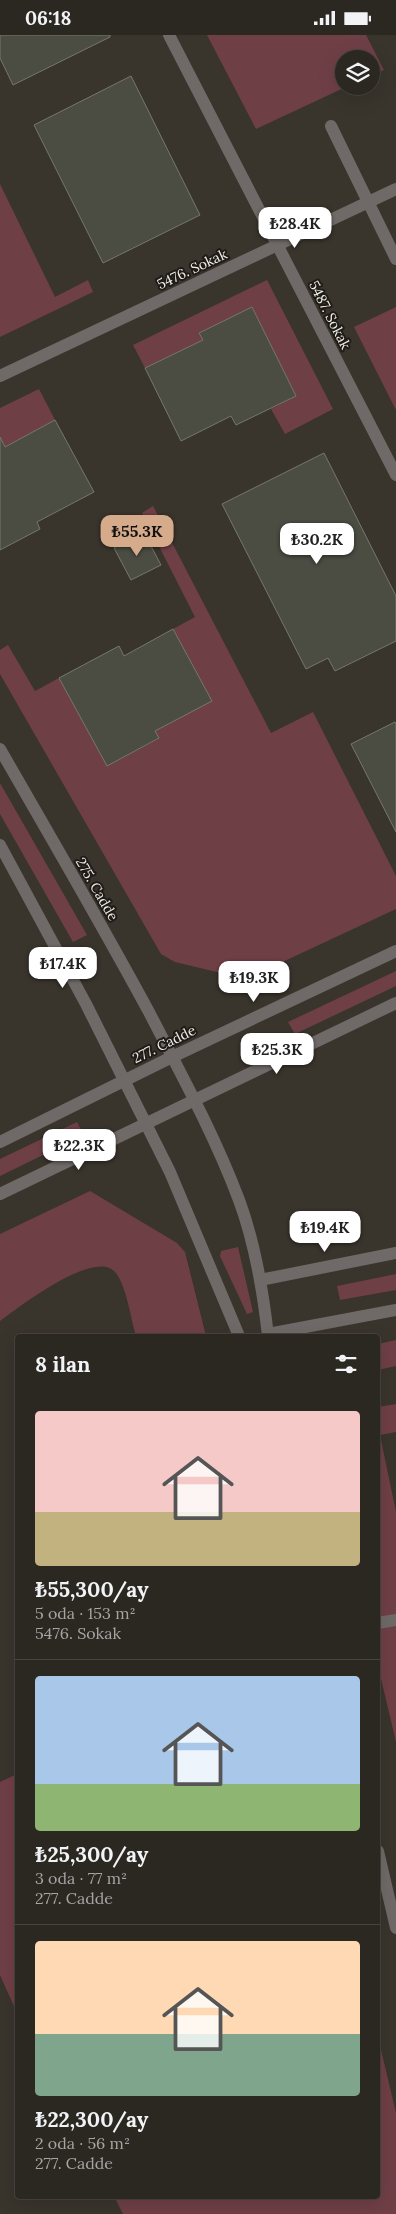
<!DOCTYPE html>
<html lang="tr">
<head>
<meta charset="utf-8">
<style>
  :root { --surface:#2b2721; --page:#332f2a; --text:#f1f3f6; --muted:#a6a5a5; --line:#47443f; --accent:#d6ab8b }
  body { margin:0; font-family:Lora,serif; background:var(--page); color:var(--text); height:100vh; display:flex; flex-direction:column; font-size:19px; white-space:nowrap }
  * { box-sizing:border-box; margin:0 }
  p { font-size:16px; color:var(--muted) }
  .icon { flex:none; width:28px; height:28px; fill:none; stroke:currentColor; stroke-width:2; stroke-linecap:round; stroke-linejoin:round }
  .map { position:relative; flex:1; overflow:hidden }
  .details { position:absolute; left:15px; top:1299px; width:365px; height:865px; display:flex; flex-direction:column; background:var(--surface); border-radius:5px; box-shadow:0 5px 20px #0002,0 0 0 1px var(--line) }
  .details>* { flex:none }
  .tools { position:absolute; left:335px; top:15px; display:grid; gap:10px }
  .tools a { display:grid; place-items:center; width:45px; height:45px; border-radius:50%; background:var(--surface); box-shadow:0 5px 20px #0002,0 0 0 1px var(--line); font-size:25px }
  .price { position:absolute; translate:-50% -42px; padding:0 11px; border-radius:10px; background:#fff; color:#222; font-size:16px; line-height:32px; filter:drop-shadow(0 1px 2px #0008) }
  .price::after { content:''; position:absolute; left:50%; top:30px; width:15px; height:11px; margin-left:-8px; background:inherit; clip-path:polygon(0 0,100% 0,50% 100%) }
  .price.on { background:var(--accent); color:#111 }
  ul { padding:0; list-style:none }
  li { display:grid; align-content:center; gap:10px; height:265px; padding:0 20px }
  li+li { border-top:1px solid var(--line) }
  li span { display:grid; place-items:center; height:155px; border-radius:5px; color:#555 }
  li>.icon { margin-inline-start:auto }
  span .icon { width:90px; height:90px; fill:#fffc; stroke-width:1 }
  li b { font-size:21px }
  h2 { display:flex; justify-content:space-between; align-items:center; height:60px; padding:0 20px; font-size:21px }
  .status { display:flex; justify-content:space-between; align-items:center; height:35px; padding:0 25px; background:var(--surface); direction:ltr }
  .status svg { height:14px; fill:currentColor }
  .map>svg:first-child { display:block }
  .green { fill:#6f3f46 }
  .building { fill:#4b4c42; stroke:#76786d }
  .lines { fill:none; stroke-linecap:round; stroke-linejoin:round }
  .minor { stroke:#6f6a67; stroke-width:12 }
  .labels { text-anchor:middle; stroke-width:4; stroke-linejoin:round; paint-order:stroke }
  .street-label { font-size:14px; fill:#f1eee8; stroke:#1f1c18 }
</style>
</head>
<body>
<div class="status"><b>06:18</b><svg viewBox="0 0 49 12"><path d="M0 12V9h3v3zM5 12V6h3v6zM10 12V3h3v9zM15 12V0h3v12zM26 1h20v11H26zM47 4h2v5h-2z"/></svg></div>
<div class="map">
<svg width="396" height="2179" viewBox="0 0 396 2179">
  <rect width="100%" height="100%" fill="#39342c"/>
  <!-- green -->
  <g class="green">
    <polygon points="207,0 366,0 384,35 371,41 371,24 344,24 344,51 348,51 256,94"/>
    <polygon points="0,149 55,262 88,245 93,257 0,302"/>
    <polygon points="267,245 333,374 285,399 271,374 296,361 252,272 199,298 203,305 145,333 133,310"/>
    <polygon points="396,272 396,375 354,292"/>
    <polygon points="39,354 55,385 5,412 0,402 0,373"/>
    <polygon points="153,471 271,698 313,677 396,841 396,874 246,944 175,927 161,919 0,639 0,615 8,610 35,656 59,643 107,731 158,704 155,696 211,665 173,594 195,582 142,478"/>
    <polygon points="0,748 87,900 73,907 0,779"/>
    <polygon points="396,936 396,951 295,999 288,987"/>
    <polygon points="77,1087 84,1100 0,1141 0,1124"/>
    <path d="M90,1156L177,1208L185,1217L206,1301H136C131,1285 126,1247 114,1236C93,1215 19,1272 0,1286V1199Z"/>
    <polygon points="238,1212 253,1277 247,1279 220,1221 221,1216"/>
    <polygon points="396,1239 396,1255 340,1265 337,1251"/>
    <polygon points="396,1305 396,1331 378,1335 378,1309"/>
    <polygon points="396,1369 396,1397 380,1400 396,1477 396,1707 378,1631 378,1372"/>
    <polygon points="17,1739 17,1978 0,1940 0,1747"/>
    <polygon points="378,2002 396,2078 396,2179 123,2179 114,2161 378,2161"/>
  </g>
  <!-- building -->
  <g class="building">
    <polygon points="0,0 110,0 110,2 13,50 0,23"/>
    <polygon points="131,41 200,180 103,228 34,90"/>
    <polygon points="252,272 296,361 236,390 231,381 181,406 145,333 203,305 199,298"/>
    <polygon points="55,385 94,457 37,487 40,494 0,515 0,402 5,412"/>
    <polygon points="324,418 396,561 396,606 335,636 328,623 306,634 222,469"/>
    <polygon points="144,498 161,530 131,545 114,513"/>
    <polygon points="173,594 212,666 155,696 159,703 107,731 59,643 119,611 124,621"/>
    <polygon points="395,687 396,689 396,797 351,709"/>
  </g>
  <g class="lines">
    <!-- minor -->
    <g class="minor">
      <polyline points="169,0 396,440"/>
      <polyline points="331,91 396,224"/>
      <polyline points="0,341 396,154"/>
      <path d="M0,714C50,801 101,888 149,977C181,1039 214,1099 239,1165C255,1208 263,1256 268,1301"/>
      <polyline points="0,810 86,969 170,1137 239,1301"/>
      <polyline points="0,1107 172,1022 396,916"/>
      <polyline points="0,1159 396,968"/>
      <polyline points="260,1245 396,1218"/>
      <polyline points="268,1299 396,1275"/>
      <polyline points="378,1588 396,1585"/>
      <polyline points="378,1816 396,1893"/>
    </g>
  </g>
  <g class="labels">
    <!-- street labels -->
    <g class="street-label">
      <text transform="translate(192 234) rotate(-25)" y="5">5476. Sokak</text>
      <text transform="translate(330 280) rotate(63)" y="5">5487. Sokak</text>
      <text transform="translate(97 854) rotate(60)" y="5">275. Cadde</text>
      <text transform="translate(164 1009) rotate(-26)" y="5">277. Cadde</text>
    </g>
  </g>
</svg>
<div class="tools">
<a><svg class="icon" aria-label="layers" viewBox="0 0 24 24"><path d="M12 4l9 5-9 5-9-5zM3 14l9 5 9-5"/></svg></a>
</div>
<b class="price" style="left:295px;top:214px">₺28.4K</b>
<b class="price on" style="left:137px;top:522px">₺55.3K</b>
<b class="price" style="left:317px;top:530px">₺30.2K</b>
<b class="price" style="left:63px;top:954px">₺17.4K</b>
<b class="price" style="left:254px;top:968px">₺19.3K</b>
<b class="price" style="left:277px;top:1040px">₺25.3K</b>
<b class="price" style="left:79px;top:1136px">₺22.3K</b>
<b class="price" style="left:325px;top:1218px">₺19.4K</b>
<section class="details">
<h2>8 ilan<svg class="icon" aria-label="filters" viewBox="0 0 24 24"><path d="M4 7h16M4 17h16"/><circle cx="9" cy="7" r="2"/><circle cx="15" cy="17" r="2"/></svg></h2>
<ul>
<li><span style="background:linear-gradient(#f6c9c9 65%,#c2b280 0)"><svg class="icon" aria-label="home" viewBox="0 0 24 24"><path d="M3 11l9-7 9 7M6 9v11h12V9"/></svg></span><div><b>₺55,300/ay</b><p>5 oda · 153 m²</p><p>5476. Sokak</p></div></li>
<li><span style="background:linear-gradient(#a9c7e8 70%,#8fb573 0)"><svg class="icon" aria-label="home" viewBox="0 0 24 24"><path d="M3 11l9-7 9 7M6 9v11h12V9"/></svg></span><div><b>₺25,300/ay</b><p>3 oda · 77 m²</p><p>277. Cadde</p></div></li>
<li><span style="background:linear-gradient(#ffd9b3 60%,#7fa58c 0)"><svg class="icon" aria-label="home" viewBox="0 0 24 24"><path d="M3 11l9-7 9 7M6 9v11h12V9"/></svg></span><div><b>₺22,300/ay</b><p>2 oda · 56 m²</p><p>277. Cadde</p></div></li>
</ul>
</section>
</div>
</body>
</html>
